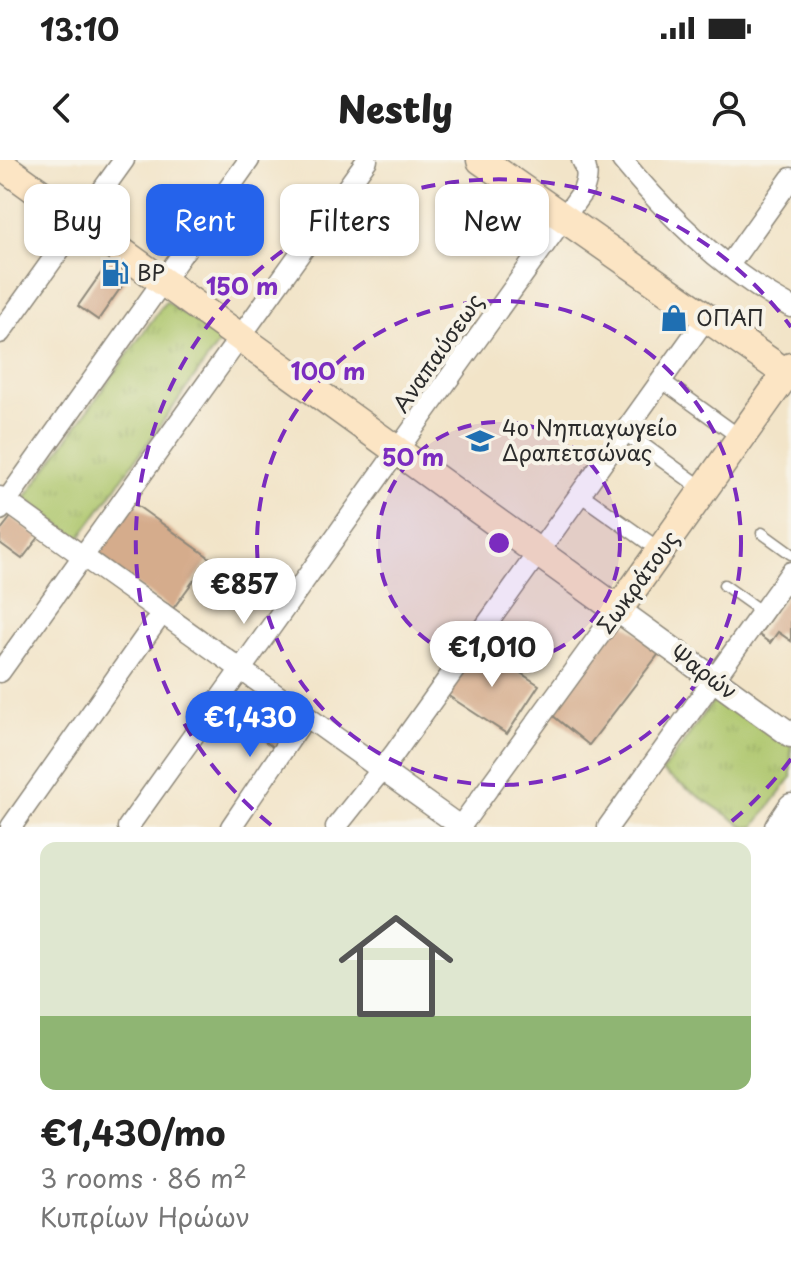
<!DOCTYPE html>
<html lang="en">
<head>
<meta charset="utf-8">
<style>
  :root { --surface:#fff; --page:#f2f2f2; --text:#222; --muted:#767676; --accent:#2563eb }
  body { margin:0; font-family:"Playpen Sans",sans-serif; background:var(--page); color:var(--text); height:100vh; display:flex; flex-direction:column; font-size:30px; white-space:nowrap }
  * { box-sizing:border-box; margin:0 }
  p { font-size:26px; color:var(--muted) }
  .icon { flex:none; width:44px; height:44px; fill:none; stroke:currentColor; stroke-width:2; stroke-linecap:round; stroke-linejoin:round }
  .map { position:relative; height:667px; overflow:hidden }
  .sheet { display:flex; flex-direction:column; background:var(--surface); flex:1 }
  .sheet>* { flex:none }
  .guide { position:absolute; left:24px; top:24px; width:744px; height:72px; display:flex; gap:16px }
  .price { position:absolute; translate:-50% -68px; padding:0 18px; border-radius:28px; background:#fff; color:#222; font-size:26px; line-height:52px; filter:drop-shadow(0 2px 4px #0008) }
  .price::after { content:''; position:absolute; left:50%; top:48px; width:24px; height:18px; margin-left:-12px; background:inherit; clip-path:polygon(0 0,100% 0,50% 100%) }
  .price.current { background:var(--accent); color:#fff }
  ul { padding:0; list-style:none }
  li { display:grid; align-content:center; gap:16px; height:424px; padding:0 40px }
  li span { display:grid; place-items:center; height:248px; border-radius:16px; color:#555 }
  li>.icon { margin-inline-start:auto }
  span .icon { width:144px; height:144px; fill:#fffc; stroke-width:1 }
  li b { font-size:34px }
  .chip { padding:0 28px; border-radius:16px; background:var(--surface); box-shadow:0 2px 6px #0004; font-size:28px; line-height:72px }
  .chip.current { background:var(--accent); color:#fff }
  .status { display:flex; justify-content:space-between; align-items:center; height:56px; padding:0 40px; background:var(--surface); direction:ltr }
  .status svg { height:22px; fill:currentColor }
  header { display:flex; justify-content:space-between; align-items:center; height:104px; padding:0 40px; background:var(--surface); font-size:36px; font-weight:800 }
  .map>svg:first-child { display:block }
  .grass { fill:url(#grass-tufts); stroke:#6c784c; stroke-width:2 }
  .building { fill:#d5ac8c }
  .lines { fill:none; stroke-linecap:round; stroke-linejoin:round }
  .service-casing { stroke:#8e887a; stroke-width:13 }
  .pedestrian-casing { stroke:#8e887a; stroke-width:17 }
  .minor-casing { stroke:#8e887a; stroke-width:23 }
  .tertiary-casing { stroke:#8e887a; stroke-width:27 }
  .secondary-casing { stroke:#8e887a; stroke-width:31 }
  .service { stroke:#fff; stroke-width:10 }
  .pedestrian { stroke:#fff; stroke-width:14 }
  .minor { stroke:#fff; stroke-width:20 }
  .tertiary { stroke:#fff; stroke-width:24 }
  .secondary { stroke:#fce5c4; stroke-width:28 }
  .ring { fill:none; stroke:#7b2cbf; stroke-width:4; stroke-dasharray:14 10 }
  .labels { text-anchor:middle; stroke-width:8; stroke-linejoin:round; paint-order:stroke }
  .poi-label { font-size:22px; fill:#2b2b2b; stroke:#f7f3e8; text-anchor:start }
  .street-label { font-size:22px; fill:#2b2b2b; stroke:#f7f3e8 }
  .centre { fill:#7b2cbf; stroke:#f7f3e8; stroke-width:4 }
  .ring-label { font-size:24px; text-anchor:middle; font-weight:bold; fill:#7b2cbf; stroke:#f7f3e8; stroke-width:8; stroke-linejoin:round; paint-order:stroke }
</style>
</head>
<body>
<div class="status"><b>13:10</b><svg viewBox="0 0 49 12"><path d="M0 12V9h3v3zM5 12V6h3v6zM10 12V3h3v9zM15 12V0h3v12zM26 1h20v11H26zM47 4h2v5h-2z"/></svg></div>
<header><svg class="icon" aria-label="back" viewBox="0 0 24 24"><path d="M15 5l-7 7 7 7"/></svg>Nestly<svg class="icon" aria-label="person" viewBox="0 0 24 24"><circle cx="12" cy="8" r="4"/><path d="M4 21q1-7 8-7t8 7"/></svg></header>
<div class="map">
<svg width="791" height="667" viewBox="0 0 791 667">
  <defs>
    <pattern id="grass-tufts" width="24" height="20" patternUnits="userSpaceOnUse" patternTransform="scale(2)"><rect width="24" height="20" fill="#adc66c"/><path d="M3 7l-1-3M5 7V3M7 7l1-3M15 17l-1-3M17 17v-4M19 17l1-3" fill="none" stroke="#95aa5e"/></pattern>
  </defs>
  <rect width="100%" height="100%" fill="#f7f3e8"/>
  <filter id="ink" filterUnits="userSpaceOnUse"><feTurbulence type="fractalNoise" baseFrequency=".0125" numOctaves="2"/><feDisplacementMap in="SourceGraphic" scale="16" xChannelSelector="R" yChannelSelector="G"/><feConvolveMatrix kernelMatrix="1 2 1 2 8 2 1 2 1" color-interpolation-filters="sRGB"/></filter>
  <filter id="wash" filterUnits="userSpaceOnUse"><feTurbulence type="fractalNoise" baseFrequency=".006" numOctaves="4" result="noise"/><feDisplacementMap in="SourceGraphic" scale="32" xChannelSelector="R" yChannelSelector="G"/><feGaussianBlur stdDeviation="1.8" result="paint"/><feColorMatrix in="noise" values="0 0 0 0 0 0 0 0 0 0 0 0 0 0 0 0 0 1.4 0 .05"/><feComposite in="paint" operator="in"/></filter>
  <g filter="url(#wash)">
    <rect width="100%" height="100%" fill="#f2e4c8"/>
    <!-- grass -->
    <g class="grass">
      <polygon points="166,141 221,180 79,379 25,338"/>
      <polygon points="715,539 726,539 791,585 791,618 754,667 745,667 662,612"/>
    </g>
    <g id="blocks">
      <!-- building -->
      <g class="building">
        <polygon points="111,99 131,113 98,160 78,146"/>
        <polygon points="132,342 210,398 172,450 94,395"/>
        <polygon points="11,357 39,377 22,399 0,383 0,371"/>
        <polygon points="791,429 791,481 778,472 770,483 759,475"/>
        <polygon points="621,461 661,491 589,585 552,555"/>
        <polygon points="476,484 539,525 507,574 444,533"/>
        <polygon points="277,542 297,556 274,588 254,573"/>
      </g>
    </g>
  </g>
  <g filter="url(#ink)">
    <use href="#blocks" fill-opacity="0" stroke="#8e887a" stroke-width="2"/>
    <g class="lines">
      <!-- service casing -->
      <g class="service-casing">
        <g id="service">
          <polyline points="762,373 791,394"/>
          <polyline points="724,425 762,452"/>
        </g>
      </g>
      <!-- pedestrian casing -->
      <g class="pedestrian-casing">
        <g id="pedestrian">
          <polyline points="661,220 734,273"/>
          <polyline points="624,272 696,324"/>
          <polyline points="580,334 652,385"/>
        </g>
      </g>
      <!-- minor casing -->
      <g class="minor-casing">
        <g id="minor">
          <path d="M622,0C669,57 725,112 791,147"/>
          <polyline points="729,105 791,18"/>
          <polyline points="0,173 124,0"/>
          <polyline points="0,337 461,667"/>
          <polyline points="0,350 249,0"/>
          <polyline points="0,512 367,0"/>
          <polyline points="11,667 162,453"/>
          <path d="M128,667L583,31C587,20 589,11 582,0"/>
          <polyline points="231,667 306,556"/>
          <polyline points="336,667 394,594 706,158"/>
          <polyline points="460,667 618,450"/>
          <polyline points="608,667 791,412"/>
        </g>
      </g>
      <!-- tertiary casing -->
      <g class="tertiary-casing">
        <g id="tertiary">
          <polyline points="618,450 791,575"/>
          <polyline points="777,667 791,646"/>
        </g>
      </g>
      <!-- secondary casing -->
      <g class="secondary-casing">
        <g id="secondary">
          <polyline points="481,0 787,214"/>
          <polyline points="0,4 618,450 791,207"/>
        </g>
      </g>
      <!-- service -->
      <use href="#service" class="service"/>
      <!-- pedestrian -->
      <use href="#pedestrian" class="pedestrian"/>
      <!-- minor -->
      <use href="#minor" class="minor"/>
      <!-- tertiary -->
      <use href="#tertiary" class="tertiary"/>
      <!-- secondary -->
      <use href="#secondary" class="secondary"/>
    </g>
  </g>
  <!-- distance rings -->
  <circle cx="499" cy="383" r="121" fill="#7b2cbf" fill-opacity=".12"/>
  <g class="ring">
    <circle cx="499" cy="383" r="121"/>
    <circle cx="499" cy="383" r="242"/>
    <path d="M791 599A363 363 0 0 1 727 665M271 665A363 363 0 1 1 791 167"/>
  </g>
  <!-- icons -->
  <defs>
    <g id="fuel-bare" transform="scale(2.16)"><path d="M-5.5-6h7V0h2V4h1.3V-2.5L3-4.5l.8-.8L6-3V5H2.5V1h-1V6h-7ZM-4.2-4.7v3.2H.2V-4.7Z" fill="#1f6fb2" stroke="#f7f3e8" stroke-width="2.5" paint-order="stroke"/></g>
    <g id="shop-bare" transform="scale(2.16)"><path d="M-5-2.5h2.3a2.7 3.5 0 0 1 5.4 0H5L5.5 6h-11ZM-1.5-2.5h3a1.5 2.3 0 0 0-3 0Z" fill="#1f6fb2" stroke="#f7f3e8" stroke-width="2.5" paint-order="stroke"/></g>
    <g id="school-bare" transform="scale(2.16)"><path d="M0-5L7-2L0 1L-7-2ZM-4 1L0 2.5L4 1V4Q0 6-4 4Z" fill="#1f6fb2" stroke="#f7f3e8" stroke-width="2.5" paint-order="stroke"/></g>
  </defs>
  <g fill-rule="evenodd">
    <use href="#fuel-bare" x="115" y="113"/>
    <use href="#shop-bare" x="674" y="158"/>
    <use href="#school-bare" x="480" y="281"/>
  </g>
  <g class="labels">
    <!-- poi labels -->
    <g class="poi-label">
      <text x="137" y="121">BP</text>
      <text x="696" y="166">ΟΠΑΠ</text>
      <text x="502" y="276">4ο Νηπιαγωγείο<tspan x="502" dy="25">Δραπετσώνας</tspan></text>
    </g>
    <!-- street labels -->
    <g class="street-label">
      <text transform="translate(438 193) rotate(-55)" y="8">Αναπαύσεως</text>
      <text transform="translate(638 422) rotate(-54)" y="8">Σωκράτους</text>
      <text transform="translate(704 512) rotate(36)" y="8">Ψαρών</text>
    </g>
  </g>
  <circle cx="499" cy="383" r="12" class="centre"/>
  <g class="ring-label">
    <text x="242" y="135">150 m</text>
    <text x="328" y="220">100 m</text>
    <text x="413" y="306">50 m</text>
  </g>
</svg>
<b class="price" style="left:244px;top:466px">€857</b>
<b class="price" style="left:492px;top:529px">€1,010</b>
<b class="price current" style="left:250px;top:599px">€1,430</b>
<div class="guide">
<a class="chip">Buy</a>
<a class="chip current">Rent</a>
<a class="chip">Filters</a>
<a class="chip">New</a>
</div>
</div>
<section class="sheet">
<ul>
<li><span style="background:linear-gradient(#dfe7d0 70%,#8fb573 0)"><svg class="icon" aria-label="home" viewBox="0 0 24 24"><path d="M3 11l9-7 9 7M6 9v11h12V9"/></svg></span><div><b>€1,430/mo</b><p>3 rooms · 86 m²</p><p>Κυπρίων Ηρώων</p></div></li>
</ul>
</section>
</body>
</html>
